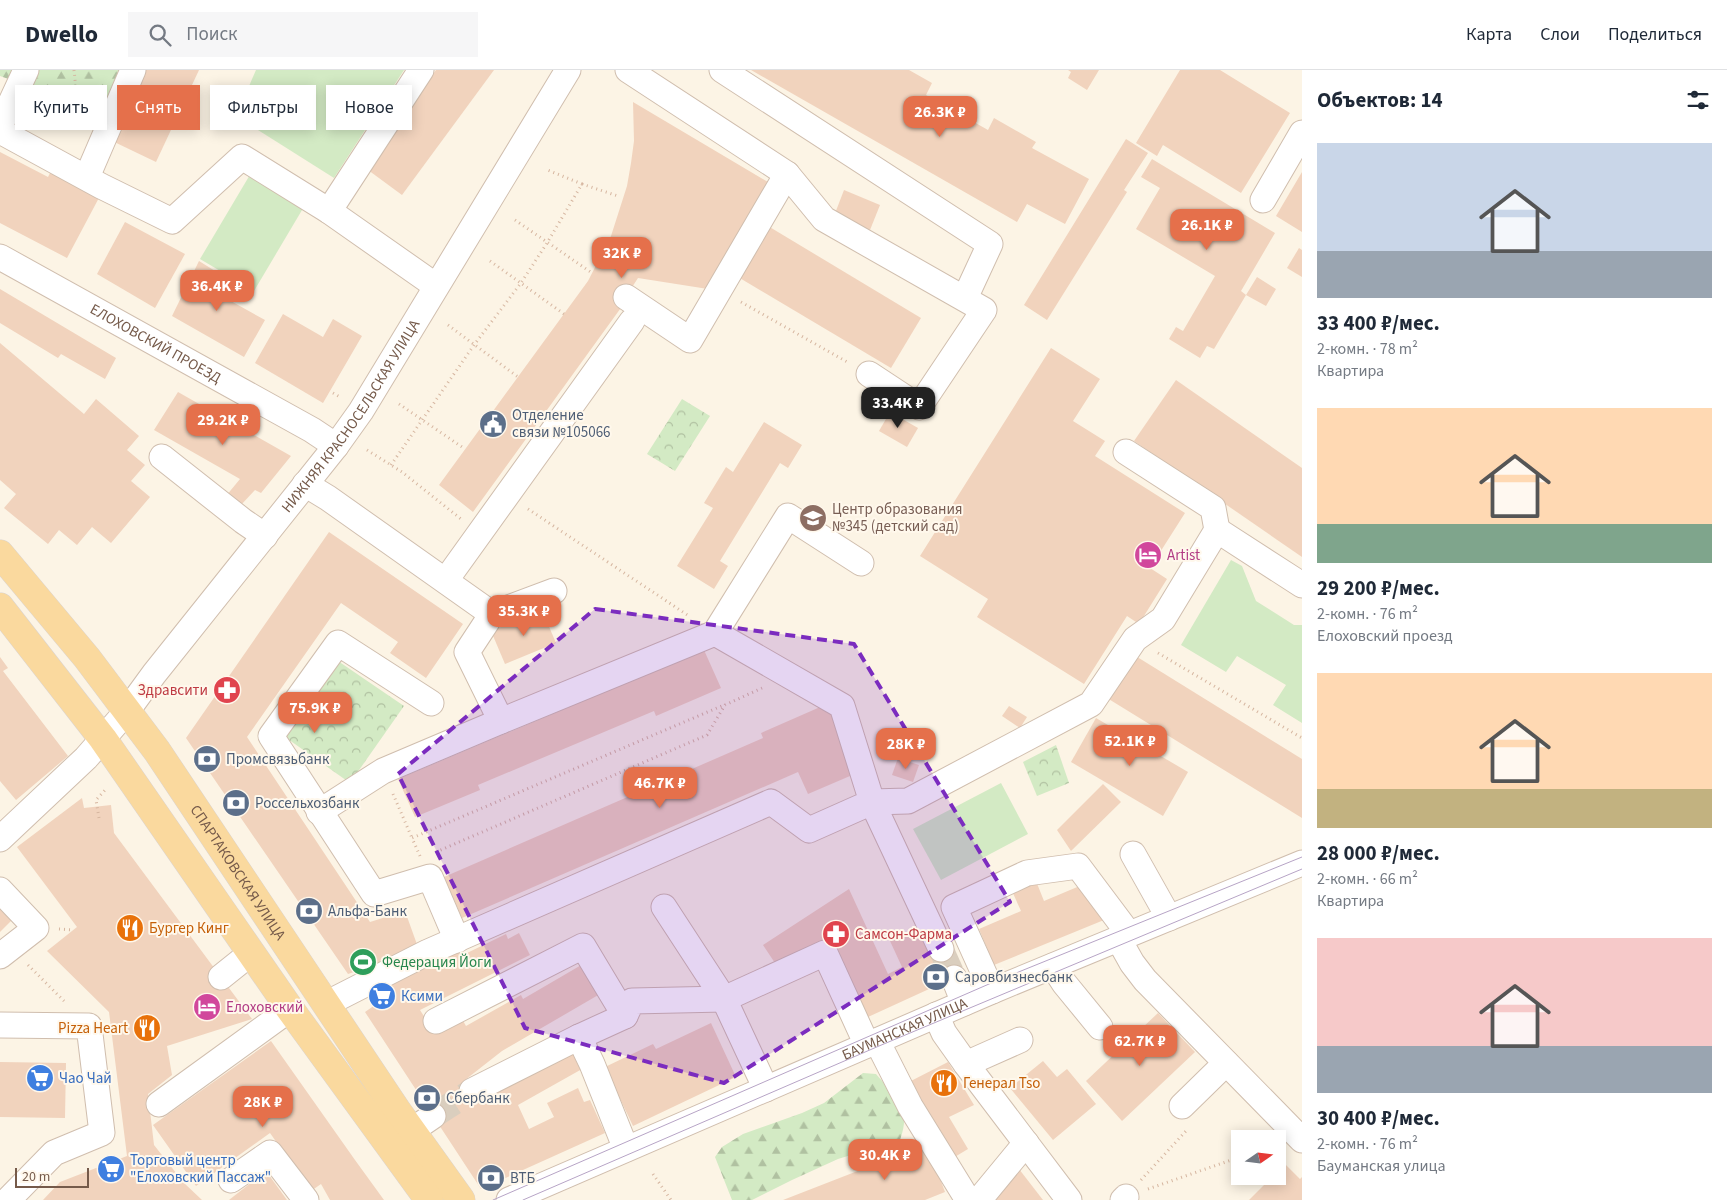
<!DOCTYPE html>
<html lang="ru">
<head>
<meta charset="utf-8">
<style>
  :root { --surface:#fff; --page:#f6f6f7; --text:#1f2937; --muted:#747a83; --line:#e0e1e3; --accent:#e5704b }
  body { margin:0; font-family:"Source Sans 3",sans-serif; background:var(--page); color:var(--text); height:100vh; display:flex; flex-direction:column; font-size:19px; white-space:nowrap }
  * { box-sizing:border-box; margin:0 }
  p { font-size:16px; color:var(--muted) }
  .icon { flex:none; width:28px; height:28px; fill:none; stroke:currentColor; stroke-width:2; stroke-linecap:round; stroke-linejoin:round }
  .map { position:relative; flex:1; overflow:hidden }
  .panel { display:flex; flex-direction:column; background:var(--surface); width:425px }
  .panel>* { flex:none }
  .guide { position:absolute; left:15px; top:15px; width:475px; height:45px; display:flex; gap:10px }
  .needle { width:32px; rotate:76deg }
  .controls { position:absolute; left:1231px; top:1060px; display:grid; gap:10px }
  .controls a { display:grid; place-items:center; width:55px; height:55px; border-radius:0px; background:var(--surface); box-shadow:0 2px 12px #0003; font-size:25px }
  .scale { position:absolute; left:15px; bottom:12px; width:74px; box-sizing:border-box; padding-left:5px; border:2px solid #755a4a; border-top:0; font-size:14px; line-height:18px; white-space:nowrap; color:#755a4a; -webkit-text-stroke:4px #fff8ec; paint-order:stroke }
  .price { position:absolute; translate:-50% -42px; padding:0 11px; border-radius:10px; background:var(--accent); color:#fff; font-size:16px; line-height:32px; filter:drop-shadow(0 1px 2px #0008) }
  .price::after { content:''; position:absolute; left:50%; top:30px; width:15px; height:11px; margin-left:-8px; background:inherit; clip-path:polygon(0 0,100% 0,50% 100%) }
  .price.current { background:#222; color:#fff }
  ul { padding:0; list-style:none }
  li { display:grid; align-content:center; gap:10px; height:265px; padding:0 15px }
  li span { display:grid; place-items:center; height:155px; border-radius:0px; color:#555 }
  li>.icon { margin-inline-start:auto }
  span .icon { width:90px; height:90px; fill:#fffc; stroke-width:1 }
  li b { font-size:21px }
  h2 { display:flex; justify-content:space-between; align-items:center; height:60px; padding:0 15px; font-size:21px }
  .tag { padding:0 18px; border-radius:0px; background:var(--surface); box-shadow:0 2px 12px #0003; font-size:18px; line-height:45px }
  .tag.current { background:var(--accent); color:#fff }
  header { display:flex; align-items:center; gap:30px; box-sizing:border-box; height:70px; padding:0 25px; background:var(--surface); border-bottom:1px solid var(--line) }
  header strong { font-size:24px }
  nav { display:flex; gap:28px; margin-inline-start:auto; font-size:18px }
  .search { width:350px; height:45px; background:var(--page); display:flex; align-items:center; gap:12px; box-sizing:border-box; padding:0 18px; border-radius:0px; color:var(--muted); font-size:19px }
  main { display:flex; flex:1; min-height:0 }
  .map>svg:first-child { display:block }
  .green { fill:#d3eac4 }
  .forest { fill:url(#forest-firs) }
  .park { fill:url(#park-crowns) }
  .building { fill:#f1d3bd }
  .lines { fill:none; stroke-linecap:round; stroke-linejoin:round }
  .minor-tunnel { stroke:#dacebe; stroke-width:25; stroke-dasharray:25 12; stroke-linecap:butt }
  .minor-casing { stroke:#d0beae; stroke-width:27 }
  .major-casing { stroke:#dbd4d0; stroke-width:29 }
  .path { stroke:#d6b6a0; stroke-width:3; stroke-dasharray:1 4; stroke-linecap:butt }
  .minor { stroke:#fff; stroke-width:25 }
  .major { stroke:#fad99e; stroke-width:28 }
  .tram { stroke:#b7a4c6; stroke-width:1 }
  .marked { fill:#7b2cbf; fill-opacity:0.2; stroke:#7b2cbf; stroke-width:4; stroke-dasharray:10 6; stroke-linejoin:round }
  .labels { text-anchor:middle; stroke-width:4; stroke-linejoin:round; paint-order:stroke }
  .street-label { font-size:15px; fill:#755a4a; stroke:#fff8ec }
  .service-label { font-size:15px; fill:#4e5e75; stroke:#fff8ec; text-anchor:start }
  .education-label { font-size:15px; fill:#785e54; stroke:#fff8ec; text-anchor:start }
  .hotel-label { font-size:15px; fill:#b23c85; stroke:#fff8ec; text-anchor:start }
  .health-label { font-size:15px; fill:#be3a42; stroke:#fff8ec; text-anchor:end }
  .food-label { font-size:15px; fill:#c56008; stroke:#fff8ec; text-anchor:start }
  .leisure-label { font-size:15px; fill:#27864d; stroke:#fff8ec; text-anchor:start }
  .shop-label { font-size:15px; fill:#366cbe; stroke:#fff8ec; text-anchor:start }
</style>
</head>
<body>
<header>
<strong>Dwello</strong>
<div class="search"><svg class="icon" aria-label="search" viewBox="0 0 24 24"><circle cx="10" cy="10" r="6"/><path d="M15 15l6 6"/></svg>Поиск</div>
<nav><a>Карта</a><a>Слои</a><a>Поделиться</a></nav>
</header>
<main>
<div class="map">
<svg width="1302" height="1130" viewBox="0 0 1302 1130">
  <defs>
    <pattern id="forest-firs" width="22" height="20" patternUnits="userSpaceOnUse" patternTransform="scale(1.25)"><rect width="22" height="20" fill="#d3eac4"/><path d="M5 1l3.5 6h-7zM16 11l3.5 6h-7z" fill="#b0c1a1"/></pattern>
    <pattern id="park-crowns" width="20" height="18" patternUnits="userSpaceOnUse" patternTransform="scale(1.25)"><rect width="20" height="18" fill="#d3eac4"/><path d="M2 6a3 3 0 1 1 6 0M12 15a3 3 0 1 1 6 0" fill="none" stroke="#b0c1a1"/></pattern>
  </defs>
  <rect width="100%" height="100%" fill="#fcf4e5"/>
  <!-- green -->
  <g class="green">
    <polygon points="256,0 404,0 334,108 236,46"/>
    <polygon points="251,103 305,135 254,221 200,189"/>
    <polygon points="1231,490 1242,496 1256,531 1294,555 1302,555 1302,653 1273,635 1286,615 1237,586 1226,602 1181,575"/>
    <polygon points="1001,713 1028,764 941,810 913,759"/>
  </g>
  <!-- forest -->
  <g class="forest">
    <polygon points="0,0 125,0 96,57 14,11 0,6"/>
    <path d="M863,1003L876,1004C896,1027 912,1037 900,1070L838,1089L792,1110L752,1130H732L715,1087L722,1077L743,1064L802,1043L824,1033Z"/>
  </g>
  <!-- park -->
  <g class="park">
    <polygon points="682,329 710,346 675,401 647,384"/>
    <polygon points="338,591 404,636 350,713 285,667"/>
    <polygon points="1056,675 1069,713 1037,726 1023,692"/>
  </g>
  <!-- building -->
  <g class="building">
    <polygon points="141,0 199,0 156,92 108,69"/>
    <polygon points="436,0 494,0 402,125 364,97"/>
    <polygon points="751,0 909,0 932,13 926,25 988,60 994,48 1036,72 1032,78 1089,109 1065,154 1027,134 1017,152"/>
    <polygon points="1068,0 1099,0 1087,20 1068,8 1071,2"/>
    <polygon points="1180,0 1220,0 1290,43 1241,123 1163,75 1157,86 1136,73"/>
    <polygon points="633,32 768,112 708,219 638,208 621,234 623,235 473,442 439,415 588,211 611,166 627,116 631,93 634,71"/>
    <polygon points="1126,69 1148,83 1124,120 1127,122 1047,250 1024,235"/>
    <polygon points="0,82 48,107 52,99 101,124 67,188 0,153"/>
    <polygon points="1152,89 1275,163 1241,221 1246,225 1257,207 1276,219 1266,236 1246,225 1214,279 1207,276 1200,288 1169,269 1176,257 1183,261 1215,206 1136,159 1160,118 1141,107"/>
    <polygon points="1302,102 1302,162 1276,146"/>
    <polygon points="844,120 880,135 870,160 834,146"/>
    <polygon points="125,152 185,184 155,238 97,204"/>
    <polygon points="763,153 921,248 891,298 733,204"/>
    <polygon points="1299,178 1302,180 1302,207 1287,198"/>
    <polygon points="199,191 228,209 220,225 265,250 244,287 172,246"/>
    <polygon points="0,219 116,288 105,309 61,284 58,288 0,253"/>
    <polygon points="283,244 323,267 333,249 362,266 323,333 255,293"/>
    <polygon points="0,273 84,344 96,329 139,366 127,380 145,395 131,411 150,427 111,473 92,457 77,475 59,460 48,474 4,438 16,424 0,410"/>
    <polygon points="1051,278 1100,309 1073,351 1105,371 1095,386 1185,443 1150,498 1167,509 1139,554 1127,546 1084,614 977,547 988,529 920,486"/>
    <polygon points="1176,310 1302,398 1302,487 1134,371"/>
    <polygon points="178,322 291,386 261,423 255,420 240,436 226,426 240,409 154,360"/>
    <polygon points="890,342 918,358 907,377 879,361"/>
    <polygon points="764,352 802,375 788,398 780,393 720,491 728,496 714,519 677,496 713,438 704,433 726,397 733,402"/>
    <polygon points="329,462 463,554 426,608 390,583 398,572 341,533 247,667 370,852 405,841 419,880 348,904 186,668"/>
    <polygon points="542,540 556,573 505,594 491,561"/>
    <polygon points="704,580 721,618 656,646 654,641 478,715 480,720 415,747 398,709"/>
    <polygon points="1134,585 1302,689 1302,748 1107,628"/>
    <polygon points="0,587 8,598 3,601 68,686 16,730 0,711"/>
    <polygon points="827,634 857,703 808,724 798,702 462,848 444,807 763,668 761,663"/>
    <polygon points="1009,636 1027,647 1020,658 1002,646"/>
    <polygon points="1096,648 1188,702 1163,746 1071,692"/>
    <polygon points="898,688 919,695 913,712 892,705"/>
    <polygon points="1103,714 1121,732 1071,781 1057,760"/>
    <polygon points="82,728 84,738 111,735 114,763 252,949 167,976 172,1005 148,1024 154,1075 184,1113 202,1130 43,1130 60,1112 127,1086 109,942 47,881 77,857 17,777"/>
    <polygon points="1036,811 1044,831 1082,815 1104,850 994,895 979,859 1021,841 1012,821"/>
    <polygon points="849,819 888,904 902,897 890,871 920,857 951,874 964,903 868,947 832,869 777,896 763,875"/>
    <polygon points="0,838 12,850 0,862"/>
    <polygon points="519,863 530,885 420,940 434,962 461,947 466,956 521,925 523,929 583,894 600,924 502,981 465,1010 475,1026 567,973 582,999 518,1035 529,1059 554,1047 547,1033 578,1018 584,1032 590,1030 605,1063 481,1119 365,942 375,935 368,922 461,877 465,884 506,864 508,869"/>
    <polygon points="1158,943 1195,982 1122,1051 1086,1011"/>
    <polygon points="711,953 736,1007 633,1056 605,997 653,974 656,979"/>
    <polygon points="271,971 355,1090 384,1130 330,1130 321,1114 311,1121 270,1063 196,1116 153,1055"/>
    <polygon points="1043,991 1057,1007 1067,999 1096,1034 1053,1070 1010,1018"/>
    <polygon points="0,992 66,993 65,1048 0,1047"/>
    <polygon points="948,992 974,1035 949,1047 968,1079 953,1088 907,1013"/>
    <polygon points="927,1074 945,1122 925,1130 783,1130"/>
    <polygon points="1285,1094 1300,1109 1302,1107 1302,1130 1249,1130 1273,1106 1278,1106 1278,1102"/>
    <polygon points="1019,1099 1043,1130 993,1130"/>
    <polygon points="266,1101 287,1130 229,1130"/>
  </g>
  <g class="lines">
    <!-- minor-tunnel -->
    <g class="minor-tunnel">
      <polyline points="941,879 954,908"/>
      <polyline points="433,1046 472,1021"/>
    </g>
    <!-- minor casing -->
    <g class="minor-casing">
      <g id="minor">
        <polyline points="628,0 787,104 824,149 984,240 919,337 869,304"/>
        <polyline points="722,0 990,174 965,228"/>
        <polyline points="0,56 26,0"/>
        <polyline points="0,61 101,116 172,151 242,87 329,141 436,216"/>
        <polyline points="87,107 133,0"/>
        <polyline points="1263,130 1302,63"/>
        <polyline points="329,141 421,0"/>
        <path id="s1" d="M0,187L312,360L336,376"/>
        <polyline points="626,227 690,270 787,104"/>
        <polyline points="1126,382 1213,438 1217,460"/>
        <polyline points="162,387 243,451 265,466"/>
        <polyline points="305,414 328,428 492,544"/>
        <polyline points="446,510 632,251"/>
        <polyline points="431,633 338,573 271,666 374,824 430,807 457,870"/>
        <polyline points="501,651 467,582 492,544 554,521"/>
        <polyline points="319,742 383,701 501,651 715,563 788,446 861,493"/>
        <path id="s2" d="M0,769L86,688L127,641L154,604L336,376L361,341L568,0"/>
        <polyline points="1133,784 1169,848"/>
        <polyline points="0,820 36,858 0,886"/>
        <polyline points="664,837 724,929 766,1019"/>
        <polyline points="1118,868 1132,893 1145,910 1302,1070"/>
        <polyline points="941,879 872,732 908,731 1091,634 1135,569 1163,549 1217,460 1302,515"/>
        <polyline points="1053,896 1064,913 1100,957"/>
        <polyline points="221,907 251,883"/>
        <polyline points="954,908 964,933"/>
        <polyline points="992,921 954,837 1027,803 1078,796 1129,864"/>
        <polyline points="326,934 428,882 771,732 809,760 872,732 842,636 715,563"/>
        <polyline points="936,945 944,963 966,994 1069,1130"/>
        <polyline points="436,951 583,876 625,946"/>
        <polyline points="0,955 89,956 102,1063 54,1083 8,1130"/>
        <polyline points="579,967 592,994 626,1079"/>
        <polyline points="877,971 910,1036 968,1130"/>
        <polyline points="966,994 1020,970"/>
        <polyline points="472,1021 579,967 625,946 632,931 724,929 825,883 867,975"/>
        <polyline points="159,1034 290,939"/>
        <polyline points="1182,1036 1226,993"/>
        <polyline points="411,1061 433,1046"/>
        <polyline points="231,1110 270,1083 306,1130"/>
        <path id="s3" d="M509,1130L992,921L1302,793"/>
        <polyline points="979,1130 1026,1073"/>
        <polyline points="1123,1130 1126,1127"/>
      </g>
    </g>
    <!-- major casing -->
    <g class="major-casing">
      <g id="major">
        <path id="s4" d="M0,484L87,588L157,681L398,1042L461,1130"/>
        <polyline points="0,537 103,669 290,939 429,1130"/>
      </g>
    </g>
    <!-- path -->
    <g class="path">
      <polyline points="74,0 80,59"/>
      <polyline points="582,114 618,126"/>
      <polyline points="515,150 592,203"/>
      <polyline points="490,191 564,244"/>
      <polyline points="741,232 849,293"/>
      <polyline points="448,255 518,307"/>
      <polyline points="333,323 340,327"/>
      <polyline points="399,334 465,379"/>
      <polyline points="367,380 402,402 461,449"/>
      <polyline points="391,395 474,275 521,213 547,173 582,114 545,99"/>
      <polyline points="528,439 689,546"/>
      <polyline points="1158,583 1302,668"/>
      <polyline points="393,724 412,768"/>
      <polyline points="99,748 96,730 107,718"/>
      <polyline points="436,782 707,665 725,635 762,618"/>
      <polyline points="420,786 412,768 724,635"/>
      <polyline points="59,859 73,860"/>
      <polyline points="28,895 64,931"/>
      <polyline points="653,1104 671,1130"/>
      <polyline points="1141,1110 1186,1061"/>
      <polyline points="1148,1119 1240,1087"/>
    </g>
    <!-- minor -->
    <use href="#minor" class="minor"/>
    <!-- major -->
    <use href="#major" class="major"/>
    <!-- tram -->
    <g class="tram">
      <polyline points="493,1130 989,914 1302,787"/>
      <polyline points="523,1130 879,976 1302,799"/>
    </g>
  </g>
  <!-- marked area -->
  <path class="marked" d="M595,539L854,574L1010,832L724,1013L525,958L398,704Z"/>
  <!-- icons -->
  <defs>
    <g id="civic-disc" transform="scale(1.4375)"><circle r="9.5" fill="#5c6f8a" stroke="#fff8ec"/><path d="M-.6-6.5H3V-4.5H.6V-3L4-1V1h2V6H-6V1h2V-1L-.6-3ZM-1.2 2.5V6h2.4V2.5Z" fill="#fff"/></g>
    <g id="school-disc" transform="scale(1.4375)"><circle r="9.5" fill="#8d6e63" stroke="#fff8ec"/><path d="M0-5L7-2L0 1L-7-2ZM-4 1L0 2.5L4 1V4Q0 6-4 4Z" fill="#fff"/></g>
    <g id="hotel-disc" transform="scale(1.4375)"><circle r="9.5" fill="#d1479c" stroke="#fff8ec"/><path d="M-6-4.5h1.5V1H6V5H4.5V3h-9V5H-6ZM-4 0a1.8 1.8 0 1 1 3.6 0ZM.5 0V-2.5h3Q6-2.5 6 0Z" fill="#fff"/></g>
    <g id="pharmacy-disc" transform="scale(1.4375)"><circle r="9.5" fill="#e0444e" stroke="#fff8ec"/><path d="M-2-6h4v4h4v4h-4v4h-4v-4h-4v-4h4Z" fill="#fff"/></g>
    <g id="bank-disc" transform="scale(1.4375)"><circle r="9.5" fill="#5c6f8a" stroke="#fff8ec"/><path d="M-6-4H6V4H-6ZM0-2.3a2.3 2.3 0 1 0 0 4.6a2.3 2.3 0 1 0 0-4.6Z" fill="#fff"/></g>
    <g id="restaurant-disc" transform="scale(1.4375)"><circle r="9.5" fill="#e8710a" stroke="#fff8ec"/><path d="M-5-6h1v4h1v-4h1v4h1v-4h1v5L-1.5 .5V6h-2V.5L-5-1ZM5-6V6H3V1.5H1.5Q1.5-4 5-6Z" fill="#fff"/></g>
    <g id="stadium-disc" transform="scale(1.4375)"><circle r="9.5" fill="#2e9e5b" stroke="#fff8ec"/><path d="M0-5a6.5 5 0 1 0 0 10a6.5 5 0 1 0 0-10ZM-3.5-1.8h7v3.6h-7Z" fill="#fff"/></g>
    <g id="supermarket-disc" transform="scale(1.4375)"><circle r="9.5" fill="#3f7fe0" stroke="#fff8ec"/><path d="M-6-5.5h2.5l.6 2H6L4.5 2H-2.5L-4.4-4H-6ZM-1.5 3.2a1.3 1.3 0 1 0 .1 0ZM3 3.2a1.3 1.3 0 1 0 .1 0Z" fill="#fff"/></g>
  </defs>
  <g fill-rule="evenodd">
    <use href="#civic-disc" x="493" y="354"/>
    <use href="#school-disc" x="813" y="448"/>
    <use href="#hotel-disc" x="1148" y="485"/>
    <use href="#pharmacy-disc" x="227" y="620"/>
    <use href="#bank-disc" x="207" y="689"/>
    <use href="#bank-disc" x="236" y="733"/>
    <use href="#bank-disc" x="309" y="841"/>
    <use href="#restaurant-disc" x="130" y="858"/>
    <use href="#pharmacy-disc" x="836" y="864"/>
    <use href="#stadium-disc" x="363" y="892"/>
    <use href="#bank-disc" x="936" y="907"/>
    <use href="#supermarket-disc" x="382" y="926"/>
    <use href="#hotel-disc" x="207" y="937"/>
    <use href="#restaurant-disc" x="147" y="958"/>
    <use href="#supermarket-disc" x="40" y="1008"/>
    <use href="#restaurant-disc" x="944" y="1013"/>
    <use href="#bank-disc" x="427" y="1028"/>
    <use href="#supermarket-disc" x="111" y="1099"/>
    <use href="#bank-disc" x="491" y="1108"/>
  </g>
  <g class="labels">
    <!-- street labels -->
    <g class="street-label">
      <text dy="5" stroke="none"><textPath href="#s1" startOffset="178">ЕЛОХОВСКИЙ ПРОЕЗД</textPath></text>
      <text dy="5" stroke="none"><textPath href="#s2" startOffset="551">НИЖНЯЯ КРАСНОСЕЛЬСКАЯ УЛИЦА</textPath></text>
      <text dy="5" stroke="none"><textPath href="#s4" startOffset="398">СПАРТАКОВСКАЯ УЛИЦА</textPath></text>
      <text dy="5" stroke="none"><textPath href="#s3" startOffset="431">БАУМАНСКАЯ УЛИЦА</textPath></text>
    </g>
    <!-- service labels -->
    <g class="service-label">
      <text x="512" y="350">Отделение<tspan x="512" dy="17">связи №105066</tspan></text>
      <text x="226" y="694">Промсвязьбанк</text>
      <text x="255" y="738">Россельхозбанк</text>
      <text x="328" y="846">Альфа-Банк</text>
      <text x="955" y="912">Саровбизнесбанк</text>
      <text x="446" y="1033">Сбербанк</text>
      <text x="510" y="1113">ВТБ</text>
    </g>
    <!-- education labels -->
    <g class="education-label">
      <text x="832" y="444">Центр образования<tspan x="832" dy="17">№345 (детский сад)</tspan></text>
    </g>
    <!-- hotel labels -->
    <g class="hotel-label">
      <text x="1167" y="490">Artist</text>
      <text x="226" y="942">Елоховский</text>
    </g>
    <!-- health labels -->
    <g class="health-label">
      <text x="208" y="625">Здравсити</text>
      <text x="855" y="869" text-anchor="start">Самсон-Фарма</text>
    </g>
    <!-- food labels -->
    <g class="food-label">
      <text x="149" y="863">Бургер Кинг</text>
      <text x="128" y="963" text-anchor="end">Pizza Heart</text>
      <text x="963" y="1018">Генерал Tso</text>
    </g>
    <!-- leisure labels -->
    <g class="leisure-label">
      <text x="382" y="897">Федерация Йоги</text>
    </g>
    <!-- shop labels -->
    <g class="shop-label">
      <text x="401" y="931">Ксими</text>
      <text x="59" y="1013">Чао Чай</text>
      <text x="130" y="1095">Торговый центр<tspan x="130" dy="17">"Елоховский Пассаж"</tspan></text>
    </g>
  </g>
</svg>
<div class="controls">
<a><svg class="needle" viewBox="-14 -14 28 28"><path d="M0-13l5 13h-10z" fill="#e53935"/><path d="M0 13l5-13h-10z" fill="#747a83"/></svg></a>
</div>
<div class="scale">20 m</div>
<b class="price" style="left:940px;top:68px">26.3K ₽</b>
<b class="price" style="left:1207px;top:181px">26.1K ₽</b>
<b class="price" style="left:622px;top:209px">32K ₽</b>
<b class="price" style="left:217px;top:242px">36.4K ₽</b>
<b class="price current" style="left:898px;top:359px">33.4K ₽</b>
<b class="price" style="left:223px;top:376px">29.2K ₽</b>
<b class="price" style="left:524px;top:567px">35.3K ₽</b>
<b class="price" style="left:315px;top:664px">75.9K ₽</b>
<b class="price" style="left:1130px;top:697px">52.1K ₽</b>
<b class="price" style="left:906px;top:700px">28K ₽</b>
<b class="price" style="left:660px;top:739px">46.7K ₽</b>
<b class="price" style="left:1140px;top:997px">62.7K ₽</b>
<b class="price" style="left:263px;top:1058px">28K ₽</b>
<b class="price" style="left:885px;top:1111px">30.4K ₽</b>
<div class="guide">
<a class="tag">Купить</a>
<a class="tag current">Снять</a>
<a class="tag">Фильтры</a>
<a class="tag">Новое</a>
</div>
</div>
<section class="panel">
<h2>Объектов: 14<svg class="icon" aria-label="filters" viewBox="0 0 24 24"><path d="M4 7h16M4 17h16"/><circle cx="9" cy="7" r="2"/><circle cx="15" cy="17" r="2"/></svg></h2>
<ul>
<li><span style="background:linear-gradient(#c9d6e8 70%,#9aa5b1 0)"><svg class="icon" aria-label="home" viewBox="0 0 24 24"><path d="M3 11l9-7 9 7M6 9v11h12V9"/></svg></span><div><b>33 400 ₽/мес.</b><p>2-комн. · 78 m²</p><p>Квартира</p></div></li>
<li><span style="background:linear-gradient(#ffd9b3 75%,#7fa58c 0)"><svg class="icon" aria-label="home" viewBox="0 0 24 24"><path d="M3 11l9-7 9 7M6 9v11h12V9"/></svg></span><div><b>29 200 ₽/мес.</b><p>2-комн. · 76 m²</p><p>Елоховский проезд</p></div></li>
<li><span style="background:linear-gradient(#ffd9b3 75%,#c2b280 0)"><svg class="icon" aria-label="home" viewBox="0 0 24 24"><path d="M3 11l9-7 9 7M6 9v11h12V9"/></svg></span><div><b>28 000 ₽/мес.</b><p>2-комн. · 66 m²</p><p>Квартира</p></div></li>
<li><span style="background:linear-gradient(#f6c9c9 70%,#9aa5b1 0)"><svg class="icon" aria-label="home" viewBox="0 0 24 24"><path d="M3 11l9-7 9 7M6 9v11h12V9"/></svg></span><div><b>30 400 ₽/мес.</b><p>2-комн. · 76 m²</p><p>Бауманская улица</p></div></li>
</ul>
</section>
</main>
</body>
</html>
